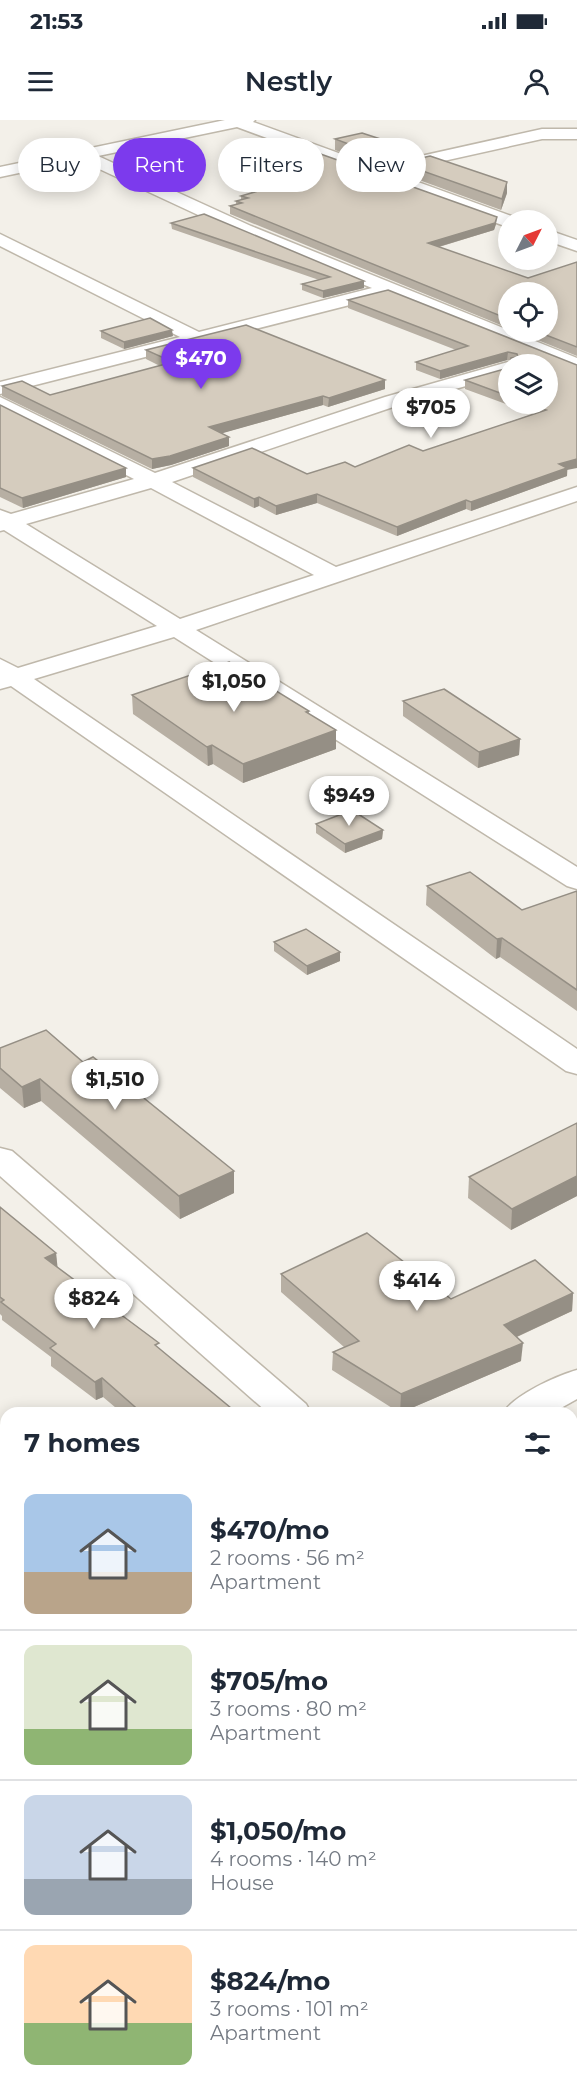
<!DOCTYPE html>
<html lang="en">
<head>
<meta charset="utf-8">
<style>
  :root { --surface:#fff; --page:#f2f2f3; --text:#1f2937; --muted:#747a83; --line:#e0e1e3; --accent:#7c3aed }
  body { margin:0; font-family:Montserrat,sans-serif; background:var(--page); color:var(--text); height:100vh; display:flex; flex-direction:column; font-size:22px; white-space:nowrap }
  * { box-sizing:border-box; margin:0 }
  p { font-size:20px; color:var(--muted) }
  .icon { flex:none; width:33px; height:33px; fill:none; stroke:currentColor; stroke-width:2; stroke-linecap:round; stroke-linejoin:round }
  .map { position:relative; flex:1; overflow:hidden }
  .details { position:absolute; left:0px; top:1287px; width:578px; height:684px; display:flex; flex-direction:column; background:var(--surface); border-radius:18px 18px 0 0; box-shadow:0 3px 15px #0003 }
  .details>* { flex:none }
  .hud { position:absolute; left:18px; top:18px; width:542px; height:54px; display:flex; gap:12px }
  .needle { width:39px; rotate:48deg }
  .controls { position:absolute; left:498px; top:90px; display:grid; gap:12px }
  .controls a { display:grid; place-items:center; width:60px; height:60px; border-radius:50%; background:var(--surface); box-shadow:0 3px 15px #0003; font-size:30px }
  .price { position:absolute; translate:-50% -51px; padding:0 14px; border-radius:21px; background:#fff; color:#222; font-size:20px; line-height:39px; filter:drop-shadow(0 2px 3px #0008) }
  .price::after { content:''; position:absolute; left:50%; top:36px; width:18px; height:14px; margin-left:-9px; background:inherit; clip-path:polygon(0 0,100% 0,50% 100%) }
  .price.selected { background:var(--accent); color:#fff }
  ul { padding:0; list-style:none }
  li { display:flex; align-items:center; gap:18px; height:150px; padding:0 24px }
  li+li { border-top:2px solid var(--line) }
  li span { display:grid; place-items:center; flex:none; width:168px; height:120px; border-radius:12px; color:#555 }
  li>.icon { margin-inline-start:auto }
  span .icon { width:72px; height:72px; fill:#fffc; stroke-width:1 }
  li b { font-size:26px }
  h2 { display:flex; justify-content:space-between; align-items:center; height:72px; padding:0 24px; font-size:26px }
  .chip { padding:0 21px; border-radius:27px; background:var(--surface); box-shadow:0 3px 15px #0003; font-size:21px; line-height:54px }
  .chip.selected { background:var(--accent); color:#fff }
  .status { display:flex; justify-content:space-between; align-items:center; height:42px; padding:0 30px; background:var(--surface); direction:ltr }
  .status svg { height:16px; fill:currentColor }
  header { display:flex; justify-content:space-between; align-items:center; height:78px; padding:0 24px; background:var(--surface); font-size:27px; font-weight:600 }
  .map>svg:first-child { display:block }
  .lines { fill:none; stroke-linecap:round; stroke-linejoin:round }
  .street-casing { stroke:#bfb8ab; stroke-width:3 }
  .street { fill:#fff; fill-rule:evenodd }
  .wall { fill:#b7afa3 }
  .shaded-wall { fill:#958f85 }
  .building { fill:#d5ccbe; stroke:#958f85; stroke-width:1.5 }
</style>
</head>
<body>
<div class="status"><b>21:53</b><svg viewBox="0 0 49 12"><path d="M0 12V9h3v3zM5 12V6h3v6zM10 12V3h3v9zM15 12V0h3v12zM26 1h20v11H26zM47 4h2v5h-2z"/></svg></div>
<header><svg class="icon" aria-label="menu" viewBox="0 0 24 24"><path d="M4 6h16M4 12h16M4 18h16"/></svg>Nestly<svg class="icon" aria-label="person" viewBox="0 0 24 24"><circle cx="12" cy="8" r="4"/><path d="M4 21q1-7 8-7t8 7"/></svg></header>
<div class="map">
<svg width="577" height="1971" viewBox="0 0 577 1971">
  <rect width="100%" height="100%" fill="#f3f0e9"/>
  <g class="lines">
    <!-- street casing -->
    <g class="street-casing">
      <g id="street">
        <polygon points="225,0 255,0 253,2 514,97 516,100 508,100 508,106 502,105 237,7 98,36 251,106 577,238 577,251 389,175 0,274 0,262 180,217 0,126 0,114 199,212 372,168 239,114 80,40 0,57 0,47"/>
        <polygon points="542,9 577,9 577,19 542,19 394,52 386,47 394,42"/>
        <polygon points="548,110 577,120 577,131 548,121"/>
        <path d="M508,242L516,244H508V254L399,285L172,362L336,447L577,367V381L196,510L577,747V769L567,766L174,517L34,559L577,929V954L566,951L11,566L0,569V539L18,548L157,506L4,410L0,411V390L11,394L134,359L0,291V277L155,353L385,277ZM151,368L314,455L180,499L26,404Z"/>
        <polygon points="0,1028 12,1031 306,1284 311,1293 268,1293 0,1056"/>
        <path d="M577,1250V1279L552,1293H503C514,1275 556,1256 577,1250Z"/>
        <polygon points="0,1461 6,1463 6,1495 0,1493"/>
        <polygon points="572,1546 577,1548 577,1587 572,1585"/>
        <polygon points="572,1619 577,1620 577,1656 572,1655"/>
      </g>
    </g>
    <!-- street -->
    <use href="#street" class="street"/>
  </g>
  <!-- wall -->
  <g class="wall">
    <polygon points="335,19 405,27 404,38 375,45 335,30"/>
    <polygon points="255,43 496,104 494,110 439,127 528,158 577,142 577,236 518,212 548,212 508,172 508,208 230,94 230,86 236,85 236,81 241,80 241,76 288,62 255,50"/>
    <polygon points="400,43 507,62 507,73 501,90 400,53"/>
    <polygon points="171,103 364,168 323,178 302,170 302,164 319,160 172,109"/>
    <polygon points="348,180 577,245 567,356 471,391 466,389 397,416 317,383 276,395 259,386 254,388 193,357 193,348 307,354 355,347 423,331 533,294 465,269 465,260 508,248 508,284 548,284 510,240 507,240 440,259 416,250 416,242 456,230 348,188"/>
    <polygon points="101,211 173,216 124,229 101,218"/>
    <polygon points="146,230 385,260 385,269 328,287 323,285 222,313 229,317 229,326 171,345 152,349 2,276 2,266 50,275 160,246 146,239"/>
    <polygon points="0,285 126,348 126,357 23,388 0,377"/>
    <polygon points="132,575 309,591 309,594 336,610 336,629 243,663 213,644 208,646 133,594"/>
    <polygon points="403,581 520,619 519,635 478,648 403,596"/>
    <polygon points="316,704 383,710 382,719 345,733 316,713"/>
    <polygon points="427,766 522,790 577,771 577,891 500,837 496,839 426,785"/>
    <polygon points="274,822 340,832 340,841 307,855 274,831"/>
    <polygon points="0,928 83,942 234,1051 234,1073 180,1099 41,981 24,988 0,968"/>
    <polygon points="577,1003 577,1076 511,1110 468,1078 469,1057"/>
    <polygon points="0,1087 56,1133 57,1148 159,1229 237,1293 122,1293 103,1277 96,1280 51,1246 51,1237 2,1200 2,1196 0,1194"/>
    <polygon points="281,1154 451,1179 573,1173 572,1191 517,1217 521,1241 400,1293 332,1250 333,1232 344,1227 281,1172"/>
    <polygon points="577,1300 577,1444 572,1439 572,1304"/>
    <polygon points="0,1326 6,1328 6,1424 0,1422"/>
    <polygon points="6,1536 6,1638 0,1636 0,1546"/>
    <polygon points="572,1700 577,1702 577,1765 572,1763"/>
  </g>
  <!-- shaded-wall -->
  <g class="shaded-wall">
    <polygon points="405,27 404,38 375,45 375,34"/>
    <polygon points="507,62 507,73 501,90 502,79"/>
    <polygon points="497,97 496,104 494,110 428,130 428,123"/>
    <polygon points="364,161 364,168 323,178 323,171"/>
    <polygon points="172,210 173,216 124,229 124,222"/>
    <polygon points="508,232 507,240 440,259 440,251"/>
    <polygon points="385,260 385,269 328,287 329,278"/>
    <polygon points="323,276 323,285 209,317 209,307"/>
    <polygon points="229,317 229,326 171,345 152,349 152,339"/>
    <polygon points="577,339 577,348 567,350 567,356 471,391 471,382 559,344"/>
    <polygon points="126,348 126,357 23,388 22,378"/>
    <polygon points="317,374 317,383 276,395 276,386"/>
    <polygon points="259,377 259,386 254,388 254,379"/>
    <polygon points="466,380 466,389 397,416 397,407"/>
    <polygon points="336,610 336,629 243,663 243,644"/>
    <polygon points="520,619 519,635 478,648 479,632"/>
    <polygon points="212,625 213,644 208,646 207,627"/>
    <polygon points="383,710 382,719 345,733 345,724"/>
    <polygon points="502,818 500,837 496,839 497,819"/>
    <polygon points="340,832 340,841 307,855 307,846"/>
    <polygon points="40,959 41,981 24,988 22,967"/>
    <polygon points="234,1051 234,1073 180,1099 179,1076"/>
    <polygon points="577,1056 577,1076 511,1110 512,1089"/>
    <polygon points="56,1133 58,1151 45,1138"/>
    <polygon points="573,1173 572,1191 503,1223 504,1205"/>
    <polygon points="523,1223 521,1241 400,1293 401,1274"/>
    <polygon points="102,1258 103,1277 96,1280 95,1262"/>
  </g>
  <!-- building -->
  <g class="building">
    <polygon points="362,13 405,27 375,34 335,19"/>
    <polygon points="301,27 497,97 495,103 428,123 528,158 577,142 577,227 538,212 548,212 548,172 508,172 508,199 230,86 242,83 236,81 248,78 241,76 299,59 255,43"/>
    <polygon points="430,36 507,62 502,79 400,43"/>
    <polygon points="204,94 364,161 323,171 302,164 330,157 171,103"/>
    <polygon points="388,170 577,245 577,339 559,344 567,348 471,382 466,380 397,407 317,374 276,386 259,377 254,379 193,348 252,328 307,354 345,342 355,347 409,325 423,331 546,290 528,284 548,284 548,244 510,244 511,238 518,237 517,234 508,232 440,251 416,242 468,226 348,180"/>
    <polygon points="150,198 172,210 124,222 101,211"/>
    <polygon points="246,205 385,260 329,278 323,276 209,307 229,317 170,336 152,339 2,266 22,261 50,275 173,242 146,230"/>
    <polygon points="508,248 508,276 465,260"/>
    <polygon points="0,285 126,348 22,378 0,368"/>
    <polygon points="229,542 309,591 306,592 336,610 243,644 212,625 207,627 132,575"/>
    <polygon points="444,569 520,619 479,632 403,581"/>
    <polygon points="352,690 383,710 345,724 316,704"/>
    <polygon points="470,752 522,790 577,771 577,870 502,818 497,819 427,766"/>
    <polygon points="306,809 340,832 307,846 274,822"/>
    <polygon points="46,910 83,942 93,937 234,1051 179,1076 40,959 22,967 0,948 0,928"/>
    <polygon points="577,1003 577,1056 512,1089 469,1057"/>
    <polygon points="0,1087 56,1133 45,1138 159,1223 155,1225 237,1293 142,1293 102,1258 95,1262 50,1228 56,1224 1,1182 4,1180 0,1177"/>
    <polygon points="367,1113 451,1179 535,1140 573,1173 504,1205 523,1223 401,1274 333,1232 359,1221 281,1154"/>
    <polygon points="577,1300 577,1421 572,1417 572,1304"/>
    <polygon points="0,1326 6,1328 6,1403 0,1402"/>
    <polygon points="6,1536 6,1619 0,1617 0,1546"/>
    <polygon points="572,1700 577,1702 577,1741 572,1740"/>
  </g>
</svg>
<div class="controls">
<a><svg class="needle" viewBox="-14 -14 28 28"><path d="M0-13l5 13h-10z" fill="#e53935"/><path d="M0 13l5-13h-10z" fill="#747a83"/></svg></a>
<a><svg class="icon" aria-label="locate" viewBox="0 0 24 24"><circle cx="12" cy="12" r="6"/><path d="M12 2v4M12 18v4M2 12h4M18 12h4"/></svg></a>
<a><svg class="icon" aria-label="layers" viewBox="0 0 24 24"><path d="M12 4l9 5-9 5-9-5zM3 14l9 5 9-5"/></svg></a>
</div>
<b class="price selected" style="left:201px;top:270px">$470</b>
<b class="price" style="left:431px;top:319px">$705</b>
<b class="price" style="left:234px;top:593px">$1,050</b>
<b class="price" style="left:349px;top:707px">$949</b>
<b class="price" style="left:115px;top:991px">$1,510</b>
<b class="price" style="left:417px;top:1192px">$414</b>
<b class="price" style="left:94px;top:1210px">$824</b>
<div class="hud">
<a class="chip">Buy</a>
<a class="chip selected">Rent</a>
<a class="chip">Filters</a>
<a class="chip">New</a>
</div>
<section class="details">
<h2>7 homes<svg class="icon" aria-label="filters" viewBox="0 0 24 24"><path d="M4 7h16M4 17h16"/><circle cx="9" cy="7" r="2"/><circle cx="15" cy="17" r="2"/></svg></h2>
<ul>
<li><span style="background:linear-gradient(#a9c7e8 65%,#b9a48a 0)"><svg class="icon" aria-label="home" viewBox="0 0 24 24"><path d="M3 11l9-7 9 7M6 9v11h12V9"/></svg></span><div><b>$470/mo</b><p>2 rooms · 56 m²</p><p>Apartment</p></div></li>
<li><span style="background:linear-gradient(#dfe7d0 70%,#8fb573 0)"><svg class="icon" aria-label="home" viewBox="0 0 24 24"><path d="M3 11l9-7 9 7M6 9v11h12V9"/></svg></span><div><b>$705/mo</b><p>3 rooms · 80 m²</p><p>Apartment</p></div></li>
<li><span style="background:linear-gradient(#c9d6e8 70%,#9aa5b1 0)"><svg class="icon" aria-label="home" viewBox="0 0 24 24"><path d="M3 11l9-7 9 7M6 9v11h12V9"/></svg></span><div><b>$1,050/mo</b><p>4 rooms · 140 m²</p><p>House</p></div></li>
<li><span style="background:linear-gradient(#ffd9b3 65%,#8fb573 0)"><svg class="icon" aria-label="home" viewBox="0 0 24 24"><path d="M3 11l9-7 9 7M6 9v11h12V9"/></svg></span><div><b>$824/mo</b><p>3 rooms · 101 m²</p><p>Apartment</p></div></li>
</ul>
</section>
</div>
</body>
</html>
